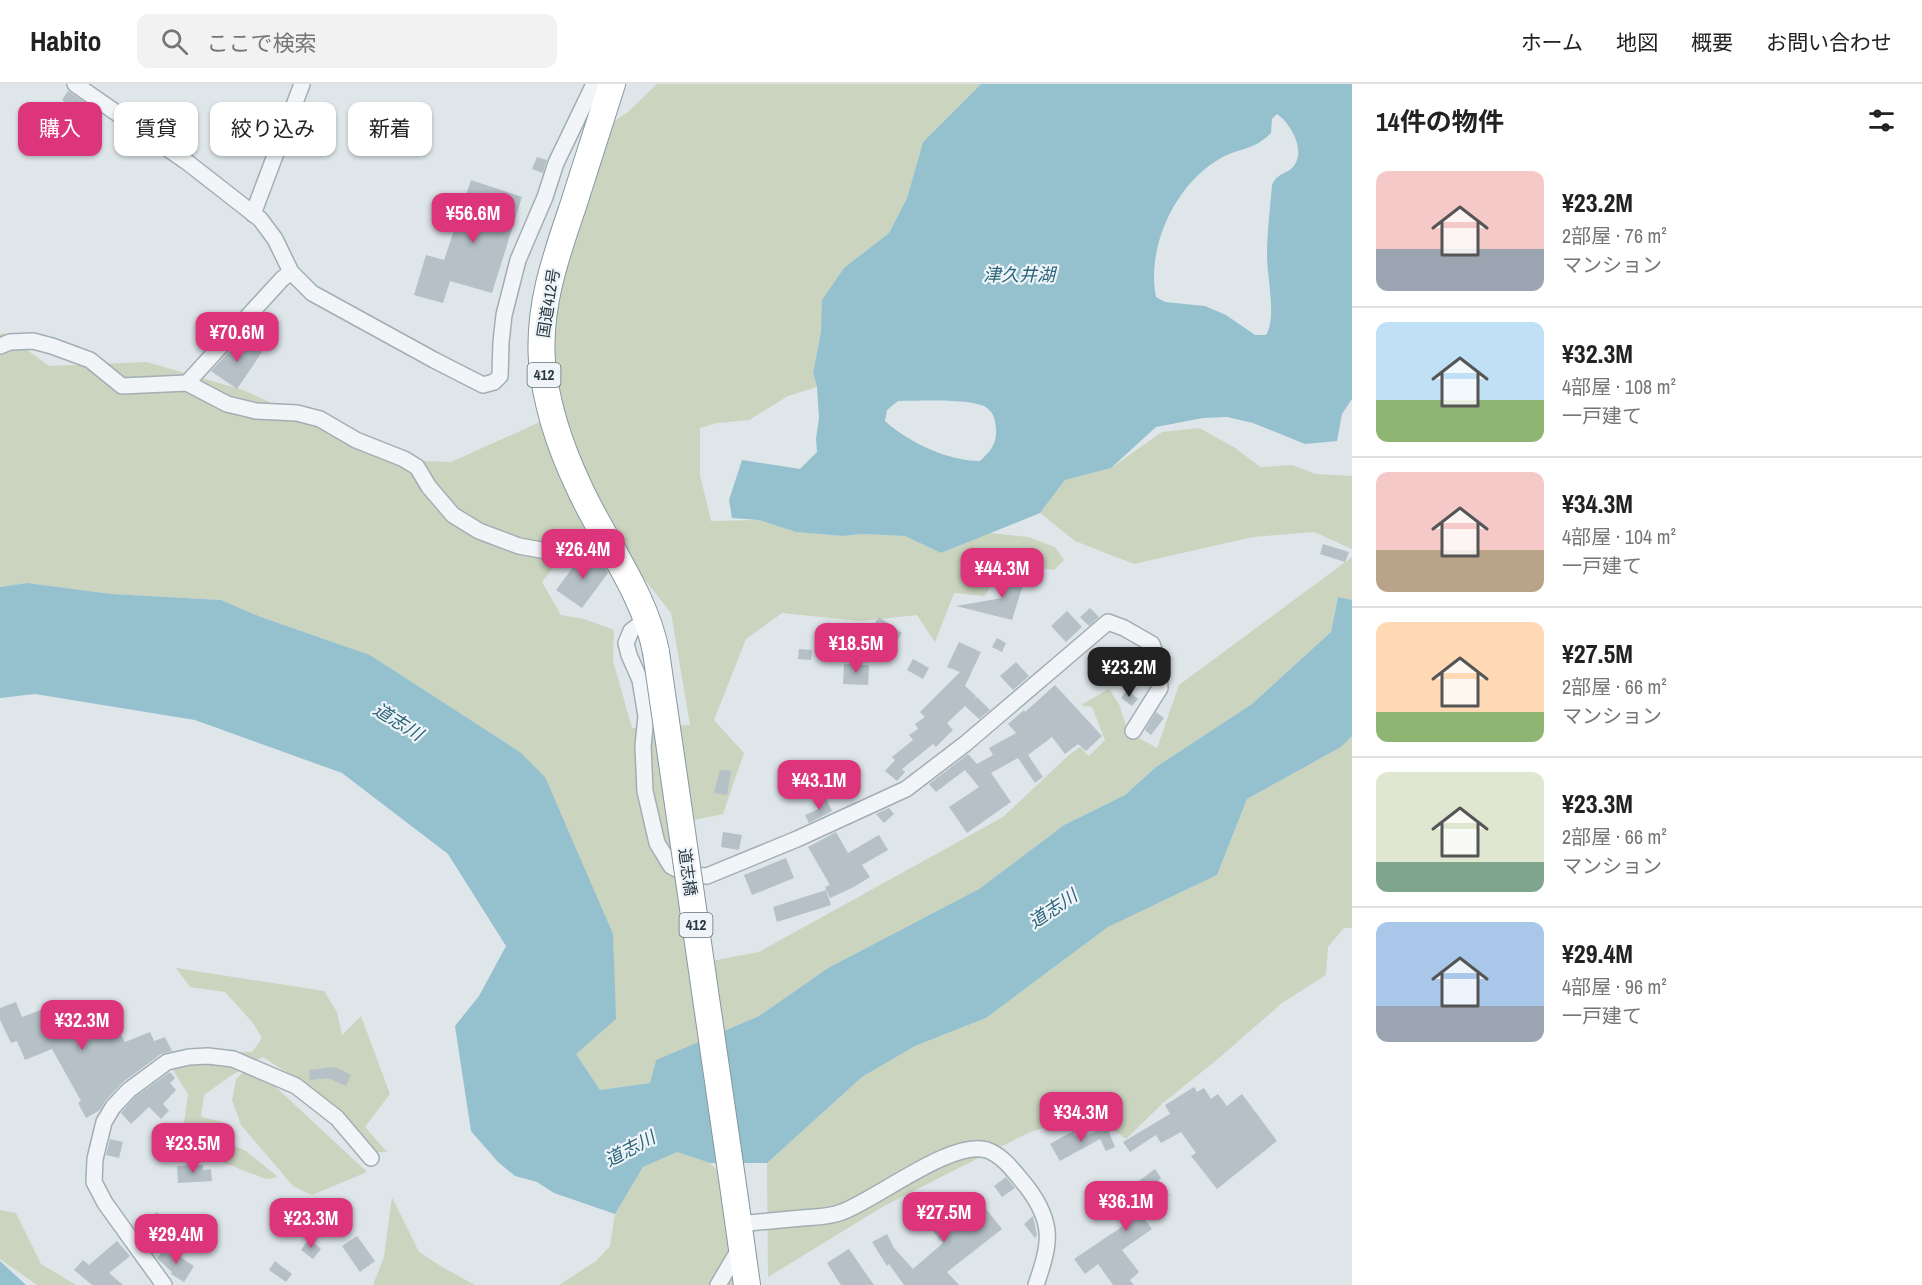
<!DOCTYPE html>
<html lang="ja">
<head>
<meta charset="utf-8">
<style>
  :root { --surface:#fff; --page:#f2f2f2; --text:#222; --muted:#767676; --line:#e0e0e0; --accent:#dd357b }
  body { margin:0; font-family:"Archivo Narrow","Noto Sans JP",sans-serif; background:var(--page); color:var(--text); height:100vh; display:flex; flex-direction:column; font-size:22px; white-space:nowrap }
  * { box-sizing:border-box; margin:0 }
  p { font-size:20px; color:var(--muted) }
  .icon { flex:none; width:33px; height:33px; fill:none; stroke:currentColor; stroke-width:2; stroke-linecap:round; stroke-linejoin:round }
  .map { position:relative; flex:1; overflow:hidden }
  .sheet { display:flex; flex-direction:column; background:var(--surface); width:570px }
  .sheet>* { flex:none }
  .top-card { position:absolute; left:18px; top:18px; width:570px; height:54px; display:flex; gap:12px }
  .price { position:absolute; translate:-50% -51px; padding:0 14px; border-radius:12px; background:var(--accent); color:#fff; font-size:20px; line-height:39px; filter:drop-shadow(0 2px 3px #0008) }
  .price::after { content:''; position:absolute; left:50%; top:36px; width:18px; height:14px; margin-left:-9px; background:inherit; clip-path:polygon(0 0,100% 0,50% 100%) }
  .price.on { background:#222; color:#fff }
  ul { padding:0; list-style:none }
  li { display:flex; align-items:center; gap:18px; height:150px; padding:0 24px }
  li+li { border-top:2px solid var(--line) }
  li span { display:grid; place-items:center; flex:none; width:168px; height:120px; border-radius:12px; color:#555 }
  li>.icon { margin-inline-start:auto }
  span .icon { width:72px; height:72px; fill:#fffc; stroke-width:1 }
  li b { font-size:26px }
  h2 { display:flex; justify-content:space-between; align-items:center; height:72px; padding:0 24px; font-size:26px }
  .tag { padding:0 21px; border-radius:12px; background:var(--surface); box-shadow:0 2px 4px #0004; font-size:21px; line-height:54px }
  .tag.on { background:var(--accent); color:#fff }
  header { display:flex; align-items:center; gap:36px; box-sizing:border-box; height:84px; padding:0 30px; background:var(--surface); border-bottom:2px solid var(--line) }
  header strong { font-size:28px }
  nav { display:flex; gap:33px; margin-inline-start:auto; font-size:21px }
  .search { width:420px; height:54px; background:var(--page); display:flex; align-items:center; gap:15px; box-sizing:border-box; padding:0 21px; border-radius:12px; color:var(--muted); font-size:22px }
  main { display:flex; flex:1; min-height:0 }
  .map>svg:first-child { display:block }
  .green { fill:#cad4bf; fill-rule:evenodd }
  .water { fill:#95c0ce; fill-rule:evenodd }
  .building { fill:#b5c1c7 }
  .lines { fill:none; stroke-linecap:round; stroke-linejoin:round }
  .minor-casing { stroke:#a3aeb4; stroke-width:18 }
  .trunk-casing { stroke:#8498a2; stroke-width:28 }
  .minor { stroke:#f2f5f7; stroke-width:15 }
  .trunk { stroke:#fff; stroke-width:26 }
  .trunk-bridge-casing { stroke:#8498a2; stroke-width:28; stroke-linecap:butt }
  .trunk-bridge { stroke:#fff; stroke-width:26 }
  .labels { text-anchor:middle; stroke-width:4.5; stroke-linejoin:round; paint-order:stroke }
  .shield { fill:#eef4f7; stroke:#627078; stroke-width:1.5 }
  .shield-label { font-size:15px; font-weight:bold; fill:#263842 }
  .street-label { font-size:16px; fill:#263842; stroke:#eef4f7 }
  .water-label { font-size:18px; font-style:italic; fill:#2b647b; stroke:#eef4f7 }
</style>
</head>
<body>
<header>
<strong>Habito</strong>
<div class="search"><svg class="icon" aria-label="search" viewBox="0 0 24 24"><circle cx="10" cy="10" r="6"/><path d="M15 15l6 6"/></svg>ここで検索</div>
<nav><a>ホーム</a><a>地図</a><a>概要</a><a>お問い合わせ</a></nav>
</header>
<main>
<div class="map">
<svg width="1352" height="1201" viewBox="0 0 1352 1201">
  <rect width="100%" height="100%" fill="#dee6ea"/>
  <!-- green -->
  <g class="green">
    <path d="M657,0H981L923,58L907,114L889,149L844,184L823,216L821,248L813,289L817,303L788,312L749,336L717,339L700,344V391L711,437L759,436L796,448L843,452L863,450L905,452L941,469L990,449L1028,453L1055,463L1064,476L1054,486L1004,477L985,512L954,509L935,558L917,531L860,537L782,529L746,555L714,636L744,669L723,730L675,740L706,878L759,868L1003,733L1069,671L1080,663L1089,672L1105,656L1092,623L1081,621L1109,605L1119,620L1128,648L1157,664L1179,601L1352,473V516L1338,513L1331,548L1252,620L1156,683L1125,711L1064,741L979,805L828,884L759,932L656,976L650,999L600,1006L576,970L520,668L370,571L261,533L221,516L112,510L27,499L0,503V250L4,249L49,282L147,278L243,306L398,376L451,378L540,338L568,344L551,261V213L590,53L628,28ZM594,431L671,529L690,641L632,644L613,577L614,546L584,535L561,531L542,498Z"/>
    <polygon points="1199,344 1234,363 1260,383 1292,381 1316,390 1352,392 1352,465 1314,448 1253,453 1134,480 1075,457 1040,429 1065,396 1111,384 1162,348"/>
    <polygon points="1352,652 1352,844 1344,844 1328,863 1326,891 1282,919 1219,974 1163,1019 1126,1055 1092,1030 1030,1048 884,1122 768,1193 767,1079 862,993 915,962 986,934 1108,843 1217,791 1247,715 1341,663"/>
    <path d="M176,884L324,907L337,928L342,951L361,932L390,1010L365,1043L387,1068H377C346,1030 304,999 263,973L229,993L204,1011L201,1033L223,1038L215,1053L246,1067L278,1093L266,1095L209,1073L193,1068L182,1054L188,1010L173,986L171,967L252,968L262,954L253,939L225,908L190,903Z"/>
    <polygon points="252,981 367,1088 312,1111 293,1102 241,1041 232,1016 236,995"/>
    <polygon points="677,1068 710,1079 728,1098 738,1201 559,1201 596,1177 610,1162 615,1130 643,1083"/>
    <polygon points="392,1113 419,1168 442,1183 475,1201 373,1201 384,1173"/>
    <polygon points="0,1126 16,1129 41,1180 76,1201 37,1201 0,1175"/>
  </g>
  <!-- water -->
  <g class="water">
    <path d="M981,0H1352V315L1342,330L1337,357L1305,360L1253,339L1227,333L1203,334L1156,343L1111,384L1065,396L1040,429L941,469L905,452L863,450L843,452L796,448L759,436L732,434L729,416L742,376L800,385L817,368L816,355L819,334L817,303L813,289L821,248L822,216L844,184L889,149L907,114L923,58ZM1277,30C1290,39 1305,64 1295,80C1289,91 1278,87 1272,101C1270,125 1267,149 1267,172C1267,194 1277,233 1266,251H1255L1226,231L1205,222L1165,218L1156,213C1146,162 1176,99 1221,74C1241,63 1253,67 1271,49L1272,35ZM898,317C916,317 975,314 987,324C995,330 995,337 996,345C997,361 990,367 980,377C948,377 908,358 885,337L887,326Z"/>
    <polygon points="27,499 112,510 221,516 261,533 370,571 520,668 545,693 613,850 616,935 576,970 600,1006 650,999 656,976 759,932 828,884 979,805 1064,741 1125,711 1156,683 1252,620 1331,548 1338,513 1352,516 1352,652 1341,663 1247,715 1217,791 1108,843 986,934 915,962 862,993 767,1079 710,1079 677,1068 643,1083 615,1130 554,1109 537,1098 515,1092 498,1078 471,1047 455,942 479,912 506,862 448,770 342,689 195,636 35,610 0,614 0,503"/>
    <polygon points="0,1177 26,1201 0,1201"/>
  </g>
  <!-- building -->
  <g class="building">
    <polygon points="68,7 86,19 79,28 62,16"/>
    <polygon points="537,73 547,76 543,89 532,85"/>
    <polygon points="471,96 522,113 492,209 450,197 443,219 414,211 426,171 444,176"/>
    <polygon points="242,254 262,268 237,305 211,287"/>
    <polygon points="1323,460 1349,468 1345,478 1320,470"/>
    <polygon points="589,469 603,479 608,489 582,524 556,506 582,471"/>
    <polygon points="1010,487 1026,491 1012,536 956,522 1002,514"/>
    <polygon points="1090,524 1099,533 1089,542 1080,533"/>
    <polygon points="1067,527 1082,543 1066,558 1051,542"/>
    <polygon points="879,533 902,549 887,570 883,570 865,557 865,553"/>
    <polygon points="997,554 1006,559 1002,568 992,563"/>
    <polygon points="959,558 981,568 965,602 976,612 975,615 977,613 990,626 979,635 965,622 947,639 953,646 936,663 933,660 902,685 905,688 897,697 885,687 895,676 892,673 913,656 909,651 918,645 915,640 925,633 920,628 960,588 947,583"/>
    <polygon points="799,565 812,566 811,576 798,575"/>
    <polygon points="913,575 929,584 923,595 907,586"/>
    <polygon points="1016,578 1029,592 1013,606 1000,592"/>
    <polygon points="844,580 869,581 868,601 843,600"/>
    <polygon points="1055,601 1102,652 1086,667 1078,660 1065,670 1052,653 1028,671 1043,693 1035,699 1018,674 991,689 1011,718 967,749 949,723 979,703 965,686 936,708 929,700 968,670 977,680 993,671 989,664 1016,649 1008,640 1024,626 1025,628"/>
    <polygon points="1127,606 1138,615 1132,622 1121,614"/>
    <polygon points="1156,628 1164,634 1151,651 1145,646"/>
    <polygon points="720,686 731,687 727,711 714,709"/>
    <polygon points="826,714 832,727 809,739 805,731 819,725 816,718"/>
    <polygon points="889,724 894,730 884,739 876,730"/>
    <polygon points="723,748 742,751 739,766 721,763"/>
    <polygon points="836,748 848,769 879,751 888,766 862,781 870,793 854,803 830,814 825,803 830,801 808,763"/>
    <polygon points="786,774 794,794 752,811 744,791"/>
    <polygon points="826,806 831,821 777,838 773,823"/>
    <polygon points="65,917 82,960 116,942 125,958 150,948 154,957 165,953 172,967 161,970 123,998 106,1016 100,1026 86,1034 78,1019 81,1017 52,965 25,976 17,957 11,959 0,936 0,924 16,918 22,933"/>
    <polygon points="335,983 351,991 346,1002 328,994 310,996 309,986"/>
    <polygon points="170,988 175,994 170,999 176,1006 163,1020 169,1027 161,1035 149,1023 131,1040 121,1029 135,1013"/>
    <polygon points="1194,1003 1197,1008 1204,1004 1211,1015 1218,1010 1227,1022 1242,1010 1277,1057 1217,1105 1191,1072 1196,1069 1181,1048 1161,1059 1156,1051 1130,1068 1123,1058 1170,1030 1165,1021"/>
    <polygon points="1107,1043 1115,1063 1106,1067 1100,1055 1060,1077 1050,1060 1073,1047 1076,1052 1085,1047 1087,1051"/>
    <polygon points="110,1055 123,1058 119,1074 106,1071"/>
    <polygon points="203,1081 203,1086 211,1085 212,1097 178,1099 177,1082"/>
    <polygon points="1155,1085 1161,1094 1158,1097 1169,1111 1143,1133 1152,1145 1122,1166 1139,1188 1130,1196 1134,1201 1113,1201 1098,1180 1085,1190 1074,1175 1132,1136 1115,1111 1126,1103 1128,1105"/>
    <polygon points="1006,1093 1015,1104 1002,1113 994,1102"/>
    <polygon points="975,1111 1002,1145 947,1188 959,1201 904,1201 889,1180 887,1182 872,1158 887,1150 894,1164 913,1185 943,1159 932,1146 935,1144 925,1130 949,1115 956,1126"/>
    <polygon points="156,1128 170,1137 175,1134 187,1153 172,1162 163,1148 149,1139"/>
    <polygon points="1033,1132 1037,1151 1035,1154 1024,1140"/>
    <polygon points="357,1152 375,1177 360,1188 342,1162"/>
    <polygon points="309,1155 321,1165 313,1175 301,1166"/>
    <polygon points="117,1157 130,1172 109,1189 123,1201 92,1201 74,1186 83,1176 89,1181"/>
    <polygon points="166,1164 194,1182 184,1198 171,1190 172,1188 157,1174"/>
    <polygon points="849,1165 860,1181 874,1201 841,1201 837,1195 827,1179"/>
    <polygon points="275,1177 292,1190 286,1198 269,1186"/>
  </g>
  <g class="lines">
    <!-- minor casing -->
    <g class="minor-casing">
      <g id="minor">
        <polyline points="75,0 187,78 260,135 275,155 291,188 312,209 434,276 483,301 494,298 500,292 501,258 504,231 518,176 545,113 556,79 594,0"/>
        <polyline points="253,130 302,0"/>
        <polyline points="0,262 10,258 33,257 52,262 90,276 122,302 187,299 227,320 256,327 297,329 320,335 356,356 404,375 417,383 429,403 453,431 479,447 519,462 552,468 585,460 603,448"/>
        <polyline points="187,299 282,195 291,188"/>
        <polyline points="646,535 631,547 626,559 629,571 640,596 646,632 643,662 645,707 657,759 671,782 688,791 707,792 797,755 906,705 965,660 1108,538 1124,544 1152,560 1158,577 1160,604 1133,647"/>
        <path d="M738,1140C759,1138 781,1136 802,1134C815,1133 830,1133 842,1128C877,1115 952,1055 987,1066C1004,1072 1016,1090 1027,1103C1055,1140 1050,1160 1036,1201"/>
        <polyline points="164,1201 105,1119 94,1098 95,1075 104,1038 113,1023 129,1006 167,978 189,973 208,972 233,975 296,1002 337,1034 371,1074"/>
        <polyline points="718,1201 741,1162"/>
      </g>
    </g>
    <!-- trunk casing -->
    <g class="trunk-casing">
      <g id="trunk">
        <path d="M612,0C599,41 586,81 573,122C556,172 538,222 542,277C546,322 560,363 579,403C603,456 645,510 656,568"/>
        <polyline points="735,1115 747,1201"/>
      </g>
    </g>
    <!-- minor -->
    <use href="#minor" class="minor"/>
    <!-- trunk -->
    <use href="#trunk" class="trunk"/>
    <!-- trunk-bridge casing -->
    <g class="trunk-bridge-casing">
      <polyline id="trunk-bridge" points="656,568 735,1115"/>
    </g>
    <!-- trunk-bridge -->
    <use href="#trunk-bridge" class="trunk-bridge"/>
  </g>
  <g class="labels">
    <!-- shield labels -->
    <g class="shield">
      <rect x="527.5" y="279" width="33" height="24" rx="4.5"/>
      <rect x="679.5" y="829" width="33" height="24" rx="4.5"/>
    </g>
    <g class="shield-label">
      <text x="544" y="296">412</text>
      <text x="696" y="846">412</text>
    </g>
    <!-- street labels -->
    <g class="street-label">
      <text transform="translate(548 219) rotate(-81)" y="6">国道412号</text>
      <text transform="translate(688 788) rotate(82)" y="6">道志橋</text>
    </g>
    <!-- water labels -->
    <g class="water-label">
      <text x="1019" y="197">津久井湖</text>
      <text transform="translate(398 638) rotate(32)" y="6">道志川</text>
      <text transform="translate(1053 825) rotate(-34)" y="6">道志川</text>
      <text transform="translate(630 1065) rotate(-28)" y="6">道志川</text>
    </g>
  </g>
</svg>
<b class="price" style="left:473px;top:160px">¥56.6M</b>
<b class="price" style="left:237px;top:279px">¥70.6M</b>
<b class="price" style="left:583px;top:496px">¥26.4M</b>
<b class="price" style="left:1002px;top:515px">¥44.3M</b>
<b class="price" style="left:856px;top:590px">¥18.5M</b>
<b class="price on" style="left:1129px;top:614px">¥23.2M</b>
<b class="price" style="left:819px;top:727px">¥43.1M</b>
<b class="price" style="left:82px;top:967px">¥32.3M</b>
<b class="price" style="left:1081px;top:1059px">¥34.3M</b>
<b class="price" style="left:193px;top:1090px">¥23.5M</b>
<b class="price" style="left:1126px;top:1148px">¥36.1M</b>
<b class="price" style="left:944px;top:1159px">¥27.5M</b>
<b class="price" style="left:311px;top:1165px">¥23.3M</b>
<b class="price" style="left:176px;top:1181px">¥29.4M</b>
<div class="top-card">
<a class="tag on">購入</a>
<a class="tag">賃貸</a>
<a class="tag">絞り込み</a>
<a class="tag">新着</a>
</div>
</div>
<section class="sheet">
<h2>14件の物件<svg class="icon" aria-label="filters" viewBox="0 0 24 24"><path d="M4 7h16M4 17h16"/><circle cx="9" cy="7" r="2"/><circle cx="15" cy="17" r="2"/></svg></h2>
<ul>
<li><span style="background:linear-gradient(#f6c9c9 65%,#9aa5b1 0)"><svg class="icon" aria-label="home" viewBox="0 0 24 24"><path d="M3 11l9-7 9 7M6 9v11h12V9"/></svg></span><div><b>¥23.2M</b><p>2部屋 · 76 m²</p><p>マンション</p></div></li>
<li><span style="background:linear-gradient(#bfe0f5 65%,#8fb573 0)"><svg class="icon" aria-label="home" viewBox="0 0 24 24"><path d="M3 11l9-7 9 7M6 9v11h12V9"/></svg></span><div><b>¥32.3M</b><p>4部屋 · 108 m²</p><p>一戸建て</p></div></li>
<li><span style="background:linear-gradient(#f6c9c9 65%,#b9a48a 0)"><svg class="icon" aria-label="home" viewBox="0 0 24 24"><path d="M3 11l9-7 9 7M6 9v11h12V9"/></svg></span><div><b>¥34.3M</b><p>4部屋 · 104 m²</p><p>一戸建て</p></div></li>
<li><span style="background:linear-gradient(#ffd9b3 75%,#8fb573 0)"><svg class="icon" aria-label="home" viewBox="0 0 24 24"><path d="M3 11l9-7 9 7M6 9v11h12V9"/></svg></span><div><b>¥27.5M</b><p>2部屋 · 66 m²</p><p>マンション</p></div></li>
<li><span style="background:linear-gradient(#dfe7d0 75%,#7fa58c 0)"><svg class="icon" aria-label="home" viewBox="0 0 24 24"><path d="M3 11l9-7 9 7M6 9v11h12V9"/></svg></span><div><b>¥23.3M</b><p>2部屋 · 66 m²</p><p>マンション</p></div></li>
<li><span style="background:linear-gradient(#a9c7e8 70%,#9aa5b1 0)"><svg class="icon" aria-label="home" viewBox="0 0 24 24"><path d="M3 11l9-7 9 7M6 9v11h12V9"/></svg></span><div><b>¥29.4M</b><p>4部屋 · 96 m²</p><p>一戸建て</p></div></li>
</ul>
</section>
</main>
</body>
</html>
